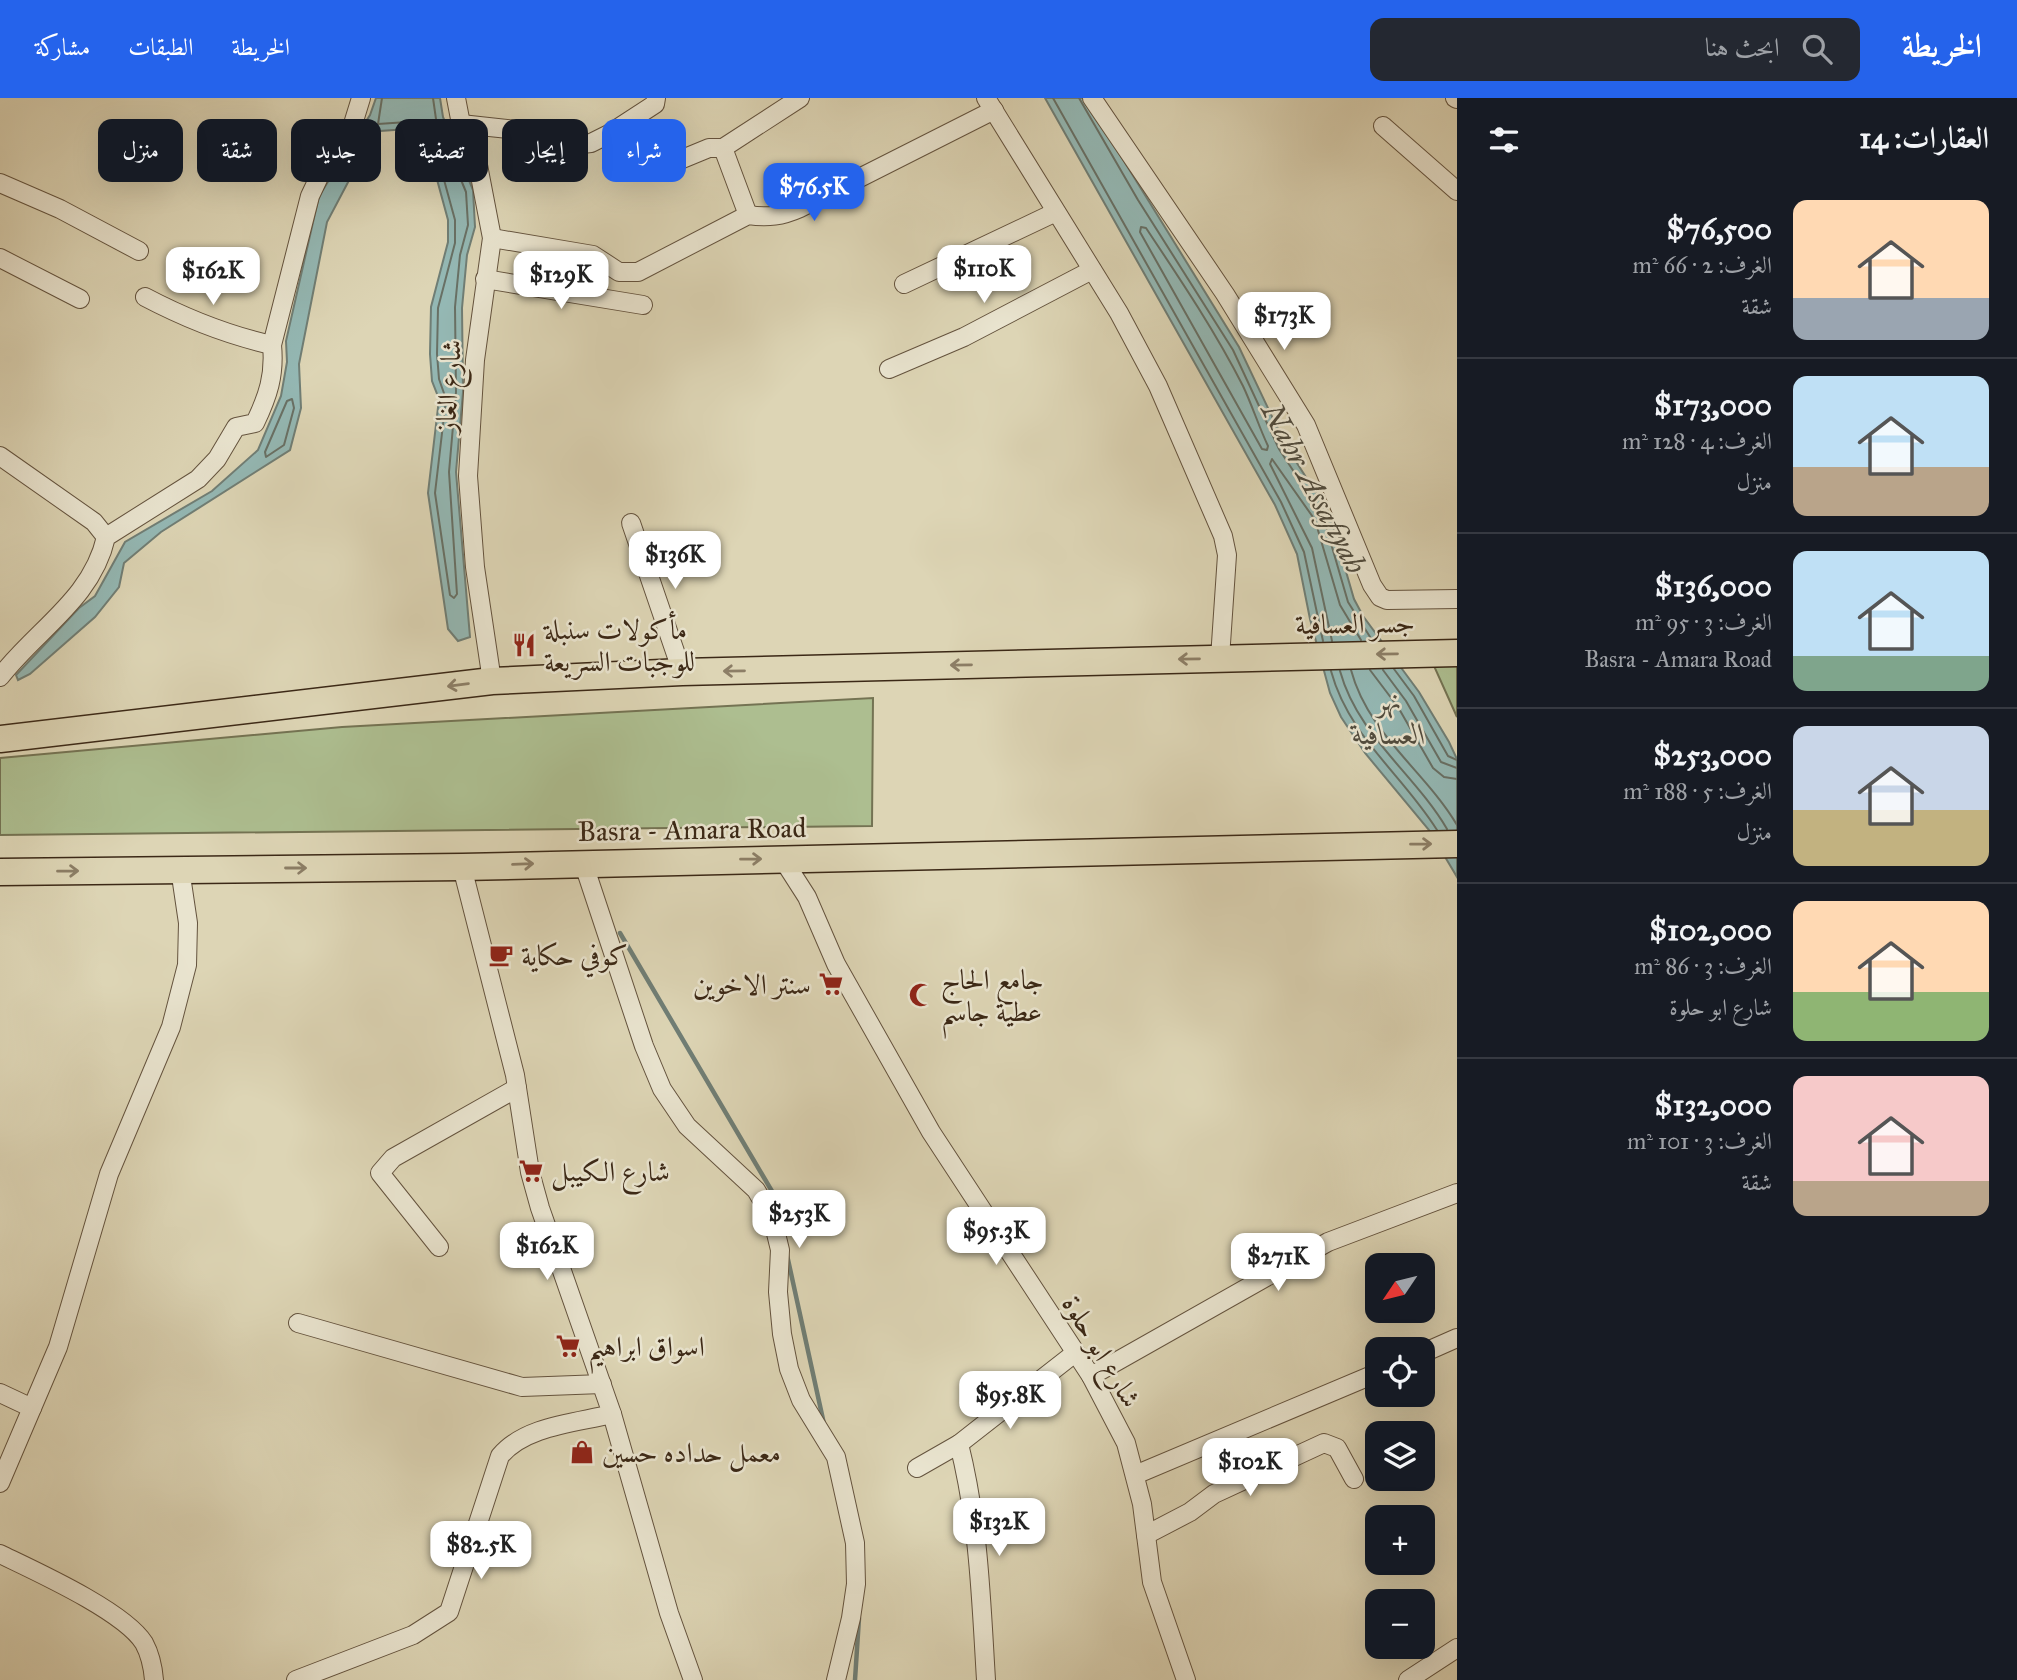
<!DOCTYPE html>
<html lang="ar">
<head>
<meta charset="utf-8">
<style>
  :root { --surface:#171b24; --page:#242831; --text:#f1f3f6; --muted:#9ea1a6; --line:#363941; --accent:#2563eb }
  body { margin:0; font-family:"IM FELL Great Primer",Amiri,serif; background:var(--page); color:var(--text); direction:rtl; height:100vh; display:flex; flex-direction:column; font-size:26px; white-space:nowrap }
  * { box-sizing:border-box; margin:0 }
  p { font-size:23px; color:var(--muted) }
  .icon { flex:none; width:38px; height:38px; fill:none; stroke:currentColor; stroke-width:2; stroke-linecap:round; stroke-linejoin:round }
  .map { position:relative; flex:1; overflow:hidden; direction:ltr }
  .sheet { display:flex; flex-direction:column; background:var(--surface); width:560px }
  .sheet>* { flex:none }
  .banner { position:absolute; left:21px; top:21px; width:665px; height:63px; direction:rtl; display:flex; gap:14px }
  .needle { width:46px; rotate:235deg }
  .fabs { position:absolute; left:1365px; top:1155px; display:grid; gap:14px }
  .fabs a { display:grid; place-items:center; width:70px; height:70px; border-radius:14px; background:var(--surface); box-shadow:0 7px 28px #0002; font-size:35px }
  .price { position:absolute; translate:-50% -60px; padding:0 16px; border-radius:14px; background:#fff; color:#222; font-size:23px; line-height:46px; filter:drop-shadow(0 2px 4px #0008) }
  .price::after { content:''; position:absolute; left:50%; top:42px; width:21px; height:16px; margin-left:-10px; background:inherit; clip-path:polygon(0 0,100% 0,50% 100%) }
  .price.active { background:var(--accent); color:#fff }
  ul { padding:0; list-style:none }
  li { display:flex; align-items:center; gap:21px; height:175px; padding:0 28px }
  li+li { border-top:2px solid var(--line) }
  li span { display:grid; place-items:center; flex:none; width:196px; height:140px; border-radius:14px; color:#555 }
  li>.icon { margin-inline-start:auto }
  span .icon { width:84px; height:84px; fill:#fffc; stroke-width:1 }
  li b { font-size:30px }
  h2 { display:flex; justify-content:space-between; align-items:center; height:84px; padding:0 28px; font-size:30px }
  .pill { padding:0 24px; border-radius:14px; background:var(--surface); box-shadow:0 7px 28px #0002; font-size:24px; line-height:63px }
  .pill.active { background:var(--accent); color:#fff }
  header { display:flex; align-items:center; gap:42px; box-sizing:border-box; height:98px; padding:0 35px; background:var(--accent); color:#fff }
  header strong { font-size:33px }
  nav { display:flex; gap:38px; margin-inline-start:auto; font-size:24px }
  .search { width:490px; height:63px; background:var(--page); display:flex; align-items:center; gap:18px; box-sizing:border-box; padding:0 24px; border-radius:14px; color:var(--muted); font-size:26px }
  main { display:flex; flex:1; min-height:0 }
  .map>svg:first-child { display:block }
  .green { fill:#adbe90; stroke:#747353; stroke-width:2 }
  .water { fill:#94b8b4; stroke:#707e75; stroke-width:2 }
  .lines { fill:none; stroke-linecap:round; stroke-linejoin:round }
  .shore { stroke:#687065; stroke-width:2 }
  .stream { stroke:#707e75; stroke-width:4.5 }
  .minor-casing { stroke:#64533e; stroke-width:20 }
  .highway-casing { stroke:#3b2816; stroke-width:29 }
  .minor { stroke:#e9e4cf; stroke-width:18 }
  .highway { stroke:#ddd5b5; stroke-width:26 }
  .oneway { stroke:#8c7e66 }
  .labels { text-anchor:middle; stroke-width:5; stroke-linejoin:round; paint-order:stroke }
  .street-label { font-size:28px; fill:#3b2816; stroke:#e9e4cf }
  .poi-label { font-size:28px; fill:#3b2816; stroke:#e9e4cf; text-anchor:start }
  .water-label { font-size:30px; font-style:italic; fill:#514c3e; stroke:#e9e4cf }
</style>
</head>
<body>
<header>
<strong>الخريطة</strong>
<div class="search"><svg class="icon" aria-label="search" viewBox="0 0 24 24"><circle cx="10" cy="10" r="6"/><path d="M15 15l6 6"/></svg>ابحث هنا</div>
<nav><a>الخريطة</a><a>الطبقات</a><a>مشاركة</a></nav>
</header>
<main>
<section class="sheet">
<h2>العقارات: 14<svg class="icon" aria-label="filters" viewBox="0 0 24 24"><path d="M4 7h16M4 17h16"/><circle cx="9" cy="7" r="2"/><circle cx="15" cy="17" r="2"/></svg></h2>
<ul>
<li><span style="background:linear-gradient(#ffd9b3 70%,#9aa5b1 0)"><svg class="icon" aria-label="home" viewBox="0 0 24 24"><path d="M3 11l9-7 9 7M6 9v11h12V9"/></svg></span><div><b>$76,500</b><p>الغرف: 2 · 66 m²</p><p>شقة</p></div></li>
<li><span style="background:linear-gradient(#bfe0f5 65%,#b9a48a 0)"><svg class="icon" aria-label="home" viewBox="0 0 24 24"><path d="M3 11l9-7 9 7M6 9v11h12V9"/></svg></span><div><b>$173,000</b><p>الغرف: 4 · 128 m²</p><p>منزل</p></div></li>
<li><span style="background:linear-gradient(#bfe0f5 75%,#7fa58c 0)"><svg class="icon" aria-label="home" viewBox="0 0 24 24"><path d="M3 11l9-7 9 7M6 9v11h12V9"/></svg></span><div><b>$136,000</b><p>الغرف: 3 · 95 m²</p><p>Basra - Amara Road</p></div></li>
<li><span style="background:linear-gradient(#c9d6e8 60%,#c2b280 0)"><svg class="icon" aria-label="home" viewBox="0 0 24 24"><path d="M3 11l9-7 9 7M6 9v11h12V9"/></svg></span><div><b>$253,000</b><p>الغرف: 5 · 188 m²</p><p>منزل</p></div></li>
<li><span style="background:linear-gradient(#ffd9b3 65%,#8fb573 0)"><svg class="icon" aria-label="home" viewBox="0 0 24 24"><path d="M3 11l9-7 9 7M6 9v11h12V9"/></svg></span><div><b>$102,000</b><p>الغرف: 3 · 86 m²</p><p>شارع ابو حلوة</p></div></li>
<li><span style="background:linear-gradient(#f6c9c9 75%,#b9a48a 0)"><svg class="icon" aria-label="home" viewBox="0 0 24 24"><path d="M3 11l9-7 9 7M6 9v11h12V9"/></svg></span><div><b>$132,000</b><p>الغرف: 3 · 101 m²</p><p>شقة</p></div></li>
</ul>
</section>
<div class="map">
<svg width="1457" height="1582" viewBox="0 0 1457 1582">
  <rect width="100%" height="100%" fill="#ddd5b5"/>
  <filter id="stains"><feTurbulence type="fractalNoise" baseFrequency=".00286" numOctaves="4"/><feColorMatrix values="0 0 0 0 .2 0 0 0 0 .09 0 0 0 0 .02 0 0 0 .5 -.17"/></filter>
  <radialGradient id="worn" r=".72"><stop offset=".6" stop-color="#630" stop-opacity="0"/><stop offset="1" stop-color="#630" stop-opacity=".3"/></radialGradient>
  <!-- green -->
  <g class="green">
    <polygon points="1457,567 1457,619 1434,568"/>
    <polygon points="873,600 872,728 0,737 0,660 342,629"/>
  </g>
  <!-- water -->
  <g class="water">
    <polygon points="376,0 440,0 443,19 473,92 475,129 467,157 462,210 463,294 456,374 470,539 458,543 448,531 428,395 439,301 432,283 430,256 431,209 448,144 448,122 423,30 380,33 374,58 355,71 327,124 299,266 301,310 290,352 161,434 124,465 119,489 95,519 30,576 18,582 16,577 79,510 95,498 125,444 212,393 258,352 281,298 287,264 286,243 319,98 370,17"/>
    <polygon points="1045,0 1085,0 1239,249 1286,348 1329,415 1354,501 1363,518 1419,594 1449,644 1457,661 1457,779 1429,732 1365,655 1341,619 1330,595 1310,521 1297,456 1275,407"/>
  </g>
  <g class="lines">
    <!-- shore -->
    <g class="shore">
      <polyline points="382,0 378,26 422,23 429,27 455,122 455,145 438,210 437,256 439,281 446,301 435,395 450,497 454,500 457,496 449,374 456,294 455,209 460,157 468,127 466,94 436,21 433,0"/>
      <polyline points="1053,0 1281,404 1304,454 1323,543"/>
      <polyline points="1079,0 1138,102 1233,252 1279,351 1323,418 1348,504 1372,542"/>
      <path d="M1141,129L1146,130C1180,181 1215,233 1243,288C1252,307 1259,329 1268,348L1267,352L1262,351L1140,134Z"/>
      <polygon points="292,301 294,310 284,347 266,359 265,354 287,303"/>
      <polyline points="1332,543 1312,450 1270,366 1272,361 1315,422 1340,507 1361,542"/>
      <polyline points="1394,571 1414,598 1448,658 1457,662"/>
      <path d="M1351,572C1368,636 1425,673 1457,727"/>
      <polyline points="1370,572 1398,609 1433,670 1444,679 1457,681"/>
      <polyline points="1383,572 1406,603 1441,664 1457,670"/>
      <path d="M1331,573C1349,639 1402,676 1437,732"/>
      <path d="M1340,573C1358,638 1414,675 1447,731"/>
    </g>
    <!-- stream -->
    <g class="stream">
      <polyline points="620,835 773,1095 778,1114"/>
      <polyline points="787,1157 824,1326"/>
      <polyline points="855,1582 859,1520"/>
    </g>
    <!-- minor casing -->
    <g class="minor-casing">
      <g id="minor">
        <polyline points="456,0 461,26 477,62 492,140 475,262 468,378 475,469 492,583"/>
        <polyline points="986,0 1119,215 1158,288 1223,438 1227,457 1220,560"/>
        <polyline points="1092,0 1225,196 1306,327 1372,487 1380,499 1387,502 1457,501"/>
        <polyline points="1455,0 1457,1"/>
        <polyline points="461,26 535,34 573,47 591,45 609,36 655,6 656,0"/>
        <polyline points="1383,28 1457,93"/>
        <polyline points="723,50 748,117"/>
        <polyline points="675,64 709,50 723,50 800,0"/>
        <polyline points="0,85 60,111 139,153"/>
        <path d="M492,140L593,157L619,174H638L748,117C768,120 782,118 800,110L994,12"/>
        <polyline points="0,160 80,201"/>
        <polyline points="485,181 643,207"/>
        <polyline points="904,186 1056,114"/>
        <path d="M145,199C185,220 227,237 272,247"/>
        <polyline points="889,271 964,239 1092,172"/>
        <polyline points="0,358 94,424 106,439"/>
        <polyline points="631,425 682,574"/>
        <path d="M0,579C37,531 92,501 106,439L198,381L217,361L236,329L255,325C268,298 275,277 272,247L310,98L327,62L353,26L361,0"/>
        <polyline points="782,760 807,799 836,866 931,1034 1091,1278 1126,1345 1142,1406 1152,1484 1186,1582"/>
        <polyline points="583,764 644,948 662,991 687,1028 756,1092 772,1119 780,1152 778,1194 782,1236 789,1271 801,1302 836,1359 855,1445 856,1486 851,1520 836,1582"/>
        <polyline points="462,769 515,977 530,1074 540,1110 612,1316 669,1515 693,1582"/>
        <polyline points="439,1149 380,1075 393,1060 517,990"/>
        <polyline points="298,1225 522,1289 602,1286"/>
        <polyline points="1423,1255 1457,1240"/>
        <polyline points="1091,1278 1328,1144 1457,1095"/>
        <polyline points="0,1295 32,1310"/>
        <path d="M959,1346C979,1426 981,1500 986,1582"/>
        <polyline points="917,1370 959,1346 1075,1255"/>
        <polyline points="1135,1377 1377,1275"/>
        <polyline points="0,1385 58,1249 109,1076 171,929 187,867 188,825 180,771"/>
        <polyline points="1146,1437 1190,1414 1214,1396 1324,1345 1337,1350 1354,1381"/>
        <path d="M0,1456C35,1473 124,1513 144,1545C150,1556 153,1570 154,1582"/>
        <path d="M296,1582L413,1537L449,1514L500,1358C525,1328 575,1325 612,1316"/>
        <polyline points="1408,1582 1457,1550"/>
      </g>
    </g>
    <!-- highway casing -->
    <g class="highway-casing">
      <g id="highway">
        <polyline points="0,641 492,583 682,574 1457,555"/>
        <polyline points="0,774 462,769 1457,746"/>
      </g>
    </g>
    <!-- minor -->
    <use href="#minor" class="minor"/>
    <!-- highway -->
    <use href="#highway" class="highway"/>
  </g>
  <!-- one-way arrows -->
  <defs><path id="oneway-shaft" d="M-6 0H5M1.5-3L5.5 0L1.5 3" fill="none" stroke-width="1.6" stroke-linecap="round" stroke-linejoin="round" transform="scale(1.75)"/></defs>
  <g class="oneway">
    <use href="#oneway-shaft" transform="translate(1387 556) rotate(179)"/>
    <use href="#oneway-shaft" transform="translate(1189 561) rotate(179)"/>
    <use href="#oneway-shaft" transform="translate(961 567) rotate(179)"/>
    <use href="#oneway-shaft" transform="translate(734 573) rotate(179)"/>
    <use href="#oneway-shaft" transform="translate(458 587) rotate(173)"/>
    <use href="#oneway-shaft" transform="translate(1421 746) rotate(-1)"/>
    <use href="#oneway-shaft" transform="translate(751 761) rotate(-1)"/>
    <use href="#oneway-shaft" transform="translate(523 766) rotate(-2)"/>
    <use href="#oneway-shaft" transform="translate(296 770)"/>
    <use href="#oneway-shaft" transform="translate(68 773) rotate(-1)"/>
  </g>
  <!-- icons -->
  <defs>
    <g id="restaurant-bare" transform="scale(1.89)"><path d="M-5-6h1v4h1v-4h1v4h1v-4h1v5L-1.5 .5V6h-2V.5L-5-1ZM5-6V6H3V1.5H1.5Q1.5-4 5-6Z" fill="#8f2418" stroke="#e9e4cf" stroke-width="2.5" paint-order="stroke"/></g>
    <g id="cafe-bare" transform="scale(1.89)"><path d="M-5.5-4.5H6V0H3Q3 3.5 0 3.5H-2.5Q-5.5 3.5-5.5 0ZM3-3.2v2h1.7v-2ZM-6 4.5H4V6H-6Z" fill="#8f2418" stroke="#e9e4cf" stroke-width="2.5" paint-order="stroke"/></g>
    <g id="supermarket-bare" transform="scale(1.89)"><path d="M-6-5.5h2.5l.6 2H6L4.5 2H-2.5L-4.4-4H-6ZM-1.5 3.2a1.3 1.3 0 1 0 .1 0ZM3 3.2a1.3 1.3 0 1 0 .1 0Z" fill="#8f2418" stroke="#e9e4cf" stroke-width="2.5" paint-order="stroke"/></g>
    <g id="mosque-bare" transform="scale(1.89)"><path d="M3.5-4.9A6 6 0 1 0 3.5 4.9A5 5 0 1 1 3.5-4.9Z" fill="#8f2418" stroke="#e9e4cf" stroke-width="2.5" paint-order="stroke"/></g>
    <g id="shop-bare" transform="scale(1.89)"><path d="M-5-2.5h2.3a2.7 3.5 0 0 1 5.4 0H5L5.5 6h-11ZM-1.5-2.5h3a1.5 2.3 0 0 0-3 0Z" fill="#8f2418" stroke="#e9e4cf" stroke-width="2.5" paint-order="stroke"/></g>
  </defs>
  <g fill-rule="evenodd">
    <use href="#restaurant-bare" x="524" y="547"/>
    <use href="#cafe-bare" x="501" y="857"/>
    <use href="#supermarket-bare" x="831" y="886"/>
    <use href="#mosque-bare" x="921" y="897"/>
    <use href="#supermarket-bare" x="531" y="1073"/>
    <use href="#supermarket-bare" x="568" y="1248"/>
    <use href="#shop-bare" x="582" y="1354"/>
  </g>
  <g class="labels">
    <!-- street labels -->
    <g class="street-label">
      <text transform="translate(448 288) rotate(-86)" y="10">شارع الغاز</text>
      <text transform="translate(1355 525) rotate(-1)" y="10">جسر العسافية</text>
      <text transform="translate(692 731) rotate(-1)" y="10">Basra - Amara Road</text>
      <text transform="translate(1102 1253) rotate(59)" y="10">شارع ابو حلوة</text>
    </g>
    <!-- poi labels -->
    <g class="poi-label">
      <text x="544" y="541">مأكولات سنبلة<tspan x="544" dy="32">للوجبات السريعة</tspan></text>
      <text x="521" y="867">كوفي حكاية</text>
      <text x="941" y="891">جامع الحاج<tspan x="941" dy="32">عطية جاسم</tspan></text>
      <text x="811" y="896" text-anchor="end">سنتر الاخوين</text>
      <text x="551" y="1083">شارع الكيبل</text>
      <text x="588" y="1258">اسواق ابراهيم</text>
      <text x="602" y="1364">معمل حداده حسين</text>
    </g>
    <!-- water labels -->
    <g class="water-label">
      <text transform="translate(1314 390) rotate(62)" y="10">Nahr Assafiyah</text>
      <text x="1389" y="612">نهر<tspan x="1389" dy="34">العسافية</tspan></text>
    </g>
  </g>
  <rect width="100%" height="100%" filter="url(#stains)"/>
  <rect width="100%" height="100%" fill="url(#worn)"/>
</svg>
<div class="fabs">
<a><svg class="needle" viewBox="-14 -14 28 28"><path d="M0-13l5 13h-10z" fill="#e53935"/><path d="M0 13l5-13h-10z" fill="#9ea1a6"/></svg></a>
<a><svg class="icon" aria-label="locate" viewBox="0 0 24 24"><circle cx="12" cy="12" r="6"/><path d="M12 2v4M12 18v4M2 12h4M18 12h4"/></svg></a>
<a><svg class="icon" aria-label="layers" viewBox="0 0 24 24"><path d="M12 4l9 5-9 5-9-5zM3 14l9 5 9-5"/></svg></a>
<a>+</a>
<a>−</a>
</div>
<b class="price active" style="left:814px;top:125px">$76.5K</b>
<b class="price" style="left:984px;top:207px">$110K</b>
<b class="price" style="left:213px;top:209px">$162K</b>
<b class="price" style="left:561px;top:213px">$129K</b>
<b class="price" style="left:1284px;top:254px">$173K</b>
<b class="price" style="left:675px;top:493px">$136K</b>
<b class="price" style="left:799px;top:1152px">$253K</b>
<b class="price" style="left:996px;top:1169px">$95.3K</b>
<b class="price" style="left:547px;top:1184px">$162K</b>
<b class="price" style="left:1278px;top:1195px">$271K</b>
<b class="price" style="left:1010px;top:1333px">$95.8K</b>
<b class="price" style="left:1250px;top:1400px">$102K</b>
<b class="price" style="left:999px;top:1460px">$132K</b>
<b class="price" style="left:481px;top:1483px">$82.5K</b>
<div class="banner">
<a class="pill active">شراء</a>
<a class="pill">إيجار</a>
<a class="pill">تصفية</a>
<a class="pill">جديد</a>
<a class="pill">شقة</a>
<a class="pill">منزل</a>
</div>
</div>
</main>
</body>
</html>
